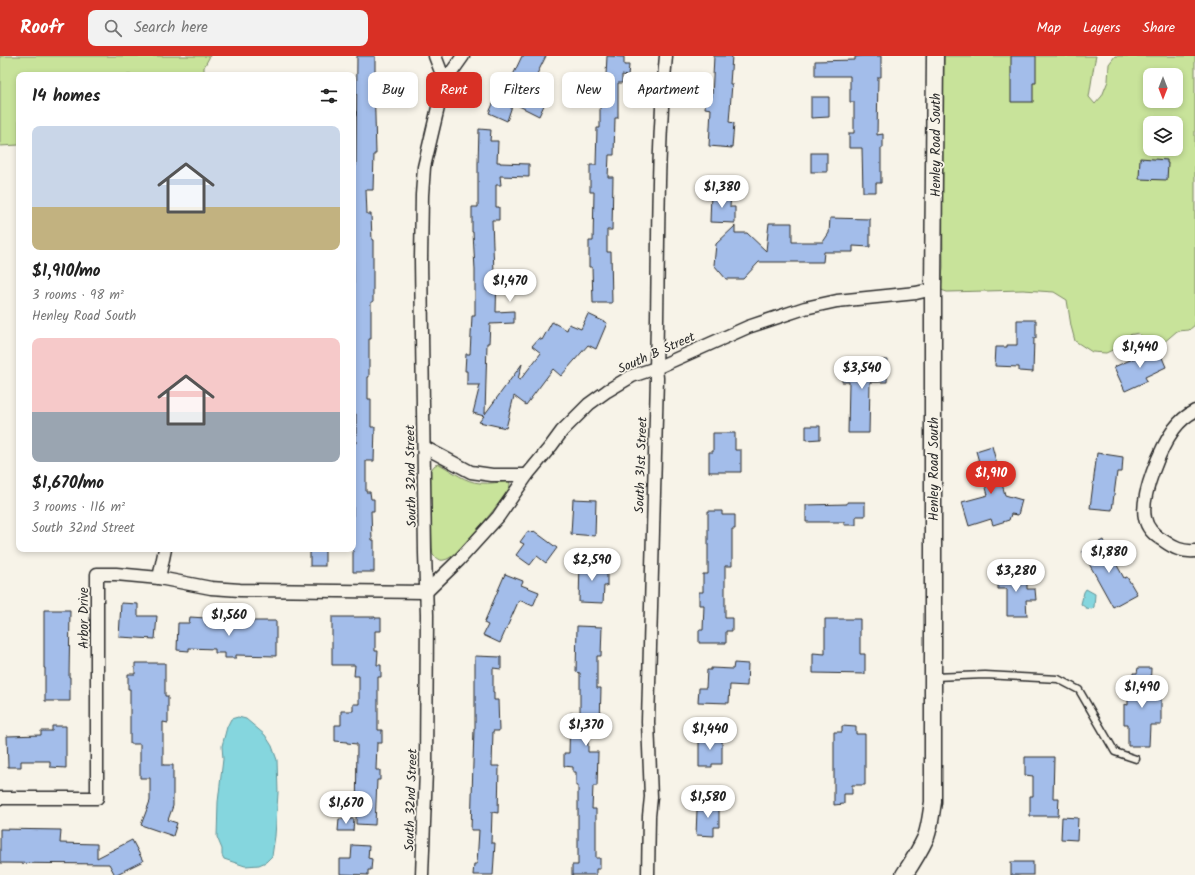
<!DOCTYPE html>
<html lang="en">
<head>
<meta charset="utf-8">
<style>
  :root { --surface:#fff; --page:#f2f2f2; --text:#222; --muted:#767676; --accent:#d93025 }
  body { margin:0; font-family:Kalam,sans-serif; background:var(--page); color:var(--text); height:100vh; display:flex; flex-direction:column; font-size:15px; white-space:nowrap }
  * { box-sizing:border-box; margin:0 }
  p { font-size:13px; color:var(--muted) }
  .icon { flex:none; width:22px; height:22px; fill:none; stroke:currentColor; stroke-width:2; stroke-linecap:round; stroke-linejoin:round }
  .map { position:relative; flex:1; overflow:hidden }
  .details { position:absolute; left:16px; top:16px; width:340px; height:480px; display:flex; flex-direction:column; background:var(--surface); border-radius:8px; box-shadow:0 2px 6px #0003 }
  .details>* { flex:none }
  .guide { position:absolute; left:368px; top:16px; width:380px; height:36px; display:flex; gap:8px }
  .needle { width:26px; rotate:180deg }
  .buttons { position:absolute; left:1143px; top:12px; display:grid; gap:8px }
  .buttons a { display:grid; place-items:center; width:40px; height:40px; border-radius:8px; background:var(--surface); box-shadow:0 2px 6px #0003; font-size:20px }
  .price { position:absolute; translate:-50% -34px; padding:0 9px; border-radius:14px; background:#fff; color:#222; font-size:13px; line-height:26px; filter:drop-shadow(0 1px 2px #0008) }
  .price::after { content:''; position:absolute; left:50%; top:24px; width:12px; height:9px; margin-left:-6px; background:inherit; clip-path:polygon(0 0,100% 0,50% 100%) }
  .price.on { background:var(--accent); color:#fff }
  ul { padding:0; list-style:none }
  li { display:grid; align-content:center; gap:8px; height:212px; padding:0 16px }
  li span { display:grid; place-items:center; height:124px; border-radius:8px; color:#555 }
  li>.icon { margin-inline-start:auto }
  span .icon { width:72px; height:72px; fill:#fffc; stroke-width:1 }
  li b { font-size:17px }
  h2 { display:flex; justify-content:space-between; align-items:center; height:48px; padding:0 16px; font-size:17px }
  .tag { padding:0 14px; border-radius:8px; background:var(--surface); box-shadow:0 2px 6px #0003; font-size:14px; line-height:36px }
  .tag.on { background:var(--accent); color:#fff }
  header { display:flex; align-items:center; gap:24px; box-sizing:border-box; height:56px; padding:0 20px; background:var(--accent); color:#fff }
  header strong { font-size:19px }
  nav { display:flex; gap:22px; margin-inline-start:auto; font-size:14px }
  .search { width:280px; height:36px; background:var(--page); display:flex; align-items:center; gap:10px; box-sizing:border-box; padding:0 14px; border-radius:8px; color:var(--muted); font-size:15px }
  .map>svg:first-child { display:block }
  .green { fill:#c8e39a; stroke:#7a8762; fill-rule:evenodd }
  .water { fill:#85d6de; stroke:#619296 }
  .building { fill:#a3bdea; stroke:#2b2b2b }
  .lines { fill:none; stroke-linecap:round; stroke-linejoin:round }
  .lane-casing { stroke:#2b2b2b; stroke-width:9 }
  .street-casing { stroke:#2b2b2b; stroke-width:15 }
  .secondary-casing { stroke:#2b2b2b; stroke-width:19 }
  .lane { stroke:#f7f3e8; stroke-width:6 }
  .street { stroke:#f7f3e8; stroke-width:12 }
  .secondary { stroke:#f7f3e8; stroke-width:16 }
  .labels { text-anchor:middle; stroke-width:3.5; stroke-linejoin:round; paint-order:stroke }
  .street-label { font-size:13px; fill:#2b2b2b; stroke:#f7f3e8 }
</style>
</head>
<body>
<header>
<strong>Roofr</strong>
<div class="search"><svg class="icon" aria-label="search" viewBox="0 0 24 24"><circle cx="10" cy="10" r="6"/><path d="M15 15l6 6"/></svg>Search here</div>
<nav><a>Map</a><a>Layers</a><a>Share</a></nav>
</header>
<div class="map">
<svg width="1195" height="819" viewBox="0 0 1195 819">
  <rect width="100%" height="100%" fill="#f7f3e8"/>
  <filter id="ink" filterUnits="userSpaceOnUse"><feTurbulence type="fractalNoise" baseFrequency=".025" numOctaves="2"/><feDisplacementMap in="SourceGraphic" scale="8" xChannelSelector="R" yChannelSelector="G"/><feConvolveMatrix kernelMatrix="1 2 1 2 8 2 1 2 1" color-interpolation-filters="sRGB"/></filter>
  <g filter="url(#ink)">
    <!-- green -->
    <g class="green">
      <polygon points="0,0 210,0 204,11 204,19 19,19 19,89 0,90"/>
      <path d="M944,0H1096L1094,9L1089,41L1095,48L1102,40L1108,25L1109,8L1115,0H1195V269L1189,274L1177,275L1163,287H1149L1138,277L1129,279L1119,291L1106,297L1092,296L1075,285L1071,270L1067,244L1054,236L1023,234L947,236L941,234L943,211L942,87ZM1150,19H1176V45H1150ZM1150,67H1176V93H1150Z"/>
      <path d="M439,408L441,409C454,416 465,426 480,427C490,428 499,426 509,425L510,428L509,434C499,446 458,503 444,504C439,505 436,502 433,499L432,491L430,415L435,409Z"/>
    </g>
    <!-- water -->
    <g class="water">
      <polygon points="1086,533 1095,538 1094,551 1092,553 1086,552 1081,548 1084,536"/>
      <polygon points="238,661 246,663 265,679 272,690 277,704 278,737 275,780 272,800 266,806 259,809 245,810 224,803 222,799 222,793 217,781 218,746 223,703 222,690 227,671 231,663"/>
    </g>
    <!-- building -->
    <g class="building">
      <polygon points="357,0 375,0 375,22 374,22 376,98 374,98 373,134 366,134 367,158 371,158 372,184 373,184 373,246 371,246 371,283 369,283 369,321 368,321 368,343 371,343 371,371 375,371 374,405 366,405 366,436 370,436 371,443 374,443 374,455 371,455 372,484 374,484 374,516 353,516 353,387 356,387 356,358 353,358 353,258 354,258 353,117 354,117 355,110 356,110"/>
      <polygon points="522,0 546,0 528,36 546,45 539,60 513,47 507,65 489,57 499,34 505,36"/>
      <polygon points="607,0 624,1 624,9 629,9 628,20 622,19 622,27 618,27 618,62 615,62 614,99 609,99 608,121 613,121 612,174 607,174 607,196 611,196 612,247 593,247 592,211 589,211 589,185 593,185 594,136 590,136 590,109 596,109 597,72 600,72 600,37 605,37"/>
      <polygon points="714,0 732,0 730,28 732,28 729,66 734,67 732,92 709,90 711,53 705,52 706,41 712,41"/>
      <polygon points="862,0 881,0 881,21 878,21 877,79 883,78 883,92 881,92 881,127 876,127 876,136 863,136 862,92 849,92 849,77 854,77 854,46 850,46 850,20 815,20 815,5 855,4 855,1"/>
      <polygon points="1011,0 1036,0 1036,27 1033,27 1033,46 1011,46"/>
      <polygon points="811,41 829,41 829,61 811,62"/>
      <polygon points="479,73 491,74 490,85 498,85 497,106 500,106 500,107 529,108 529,121 500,120 501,129 496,129 496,151 499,151 499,164 492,164 494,217 497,217 496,256 514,255 514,267 490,268 489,287 487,287 485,358 522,308 518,323 520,324 541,297 532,290 539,282 542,284 552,266 567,274 569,268 581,273 588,258 607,267 596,293 588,289 561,320 553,313 526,349 514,340 506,372 479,366 484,360 473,357 480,329 467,329 467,315 465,315 466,298 470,298 472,260 475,260 475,214 473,176 472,176 472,151 478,151 478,107"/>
      <rect x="811" y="97" width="16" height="19"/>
      <polygon points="1140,102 1167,104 1167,107 1168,107 1167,124 1139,123"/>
      <polygon points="711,137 731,137 730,151 735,151 735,167 710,166"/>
      <polygon points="830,162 870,163 870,191 853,190 853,196 824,196 823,206 759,206 743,223 726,223 714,209 716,188 735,170 735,177 747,177 766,195 769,167 792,167 792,186 823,186 829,177"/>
      <polygon points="1017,264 1036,264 1036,282 1034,282 1033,316 1019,315 1019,311 995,310 996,291 1007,291 1007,289 1017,289"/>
      <polygon points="1158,292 1166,311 1145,321 1147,325 1125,335 1114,311"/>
      <polygon points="851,303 888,304 887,326 870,326 869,377 848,377 849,326 842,326 843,309 851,309"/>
      <polygon points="806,370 820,370 820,383 806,384"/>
      <polygon points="713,377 735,377 735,394 741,394 741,416 709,416 709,396 713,396"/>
      <polygon points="992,390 1005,439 1022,444 1018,459 1011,458 1009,464 993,469 991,463 969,470 962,446 988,439 976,395"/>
      <polygon points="1097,397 1123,401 1122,416 1117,416 1112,454 1090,452"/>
      <polygon points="573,443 596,444 595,480 571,478"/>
      <polygon points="847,446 865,446 865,460 856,460 856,469 844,469 844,466 806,466 806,449 847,448"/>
      <polygon points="708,455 722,455 722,459 735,459 735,473 732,473 732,510 725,510 725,562 732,562 732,575 726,575 726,587 699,587 699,574 703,574 704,549 699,549 699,536 703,536 703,518 708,518"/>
      <polygon points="528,475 532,477 534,475 557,492 546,507 537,500 530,509 516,499 524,488 520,486"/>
      <polygon points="1103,484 1124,522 1127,521 1137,538 1113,551 1082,495"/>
      <rect x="310" y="493" width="15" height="17"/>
      <polygon points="580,504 592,504 592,509 605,509 605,516 607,516 607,530 604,530 603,547 579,546"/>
      <polygon points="505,518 523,525 521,529 539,536 533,550 519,544 500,587 483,579 488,569 484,567"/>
      <polygon points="998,518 1027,518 1027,533 1035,533 1036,544 1026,544 1027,560 1007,560 1007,533 998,533"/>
      <polygon points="121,547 138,548 138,560 157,560 155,583 119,581"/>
      <polygon points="44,554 70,554 69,621 70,621 70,645 45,645 45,612 44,612"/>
      <polygon points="190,561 206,562 206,569 228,570 228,565 276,565 276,600 236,599 236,602 225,602 225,597 215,597 215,593 189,592 189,595 177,594 178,567 189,567"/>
      <polygon points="332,561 375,561 375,562 381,562 381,575 375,575 375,595 378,595 377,609 381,609 381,621 378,621 378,674 382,674 382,687 377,687 376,714 380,714 380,724 377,724 375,769 356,768 357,688 347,687 347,686 335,685 335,669 341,669 341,655 353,655 353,648 359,648 359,620 354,620 355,609 332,609"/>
      <polygon points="825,563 860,563 860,598 865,598 865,618 813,617 813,597 825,598"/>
      <polygon points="577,570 602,571 601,600 597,600 597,632 601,632 600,669 588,669 588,696 598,696 597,730 593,730 592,753 596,753 596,802 600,802 600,813 596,813 596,819 572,819 572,809 578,809 578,730 576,730 576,716 573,716 573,711 564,710 564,697 569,697 570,657 580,657 580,617 576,616"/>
      <polygon points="475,600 501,601 501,613 493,612 493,636 494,636 494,644 498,644 499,675 493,675 492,710 499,710 498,757 492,756 491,787 495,787 493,819 473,819 474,808 477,808 479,774 471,774 474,673 475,673"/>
      <polygon points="135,607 165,607 165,640 168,640 168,667 163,666 163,709 173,709 173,750 168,764 177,767 173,780 141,769 150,745 150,722 140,722 140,688 130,688 130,633 128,633 128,618 135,618"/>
      <polygon points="734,607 748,608 747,630 730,629 729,647 698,646 699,632 706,632 707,614 711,614 711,612 733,613"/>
      <polygon points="1138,612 1151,612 1150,636 1161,636 1161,669 1150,669 1149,690 1128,690 1128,668 1124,668 1124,648 1128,649 1128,624 1133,624 1133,617 1137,617"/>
      <polygon points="52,670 66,670 66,712 50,711 50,705 21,705 21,711 8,711 7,680 41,679 41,675 52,675"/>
      <polygon points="842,670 856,671 856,678 865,678 865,729 852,729 852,738 844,738 844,748 834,749 834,676 842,676"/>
      <polygon points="699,678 711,679 711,681 722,681 722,708 712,708 712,711 699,711"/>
      <polygon points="1025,701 1054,701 1053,742 1059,742 1058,760 1030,760 1030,740 1033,740 1033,720 1025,719"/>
      <polygon points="704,745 719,745 719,771 714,771 714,780 696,779 697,754 704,754"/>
      <polygon points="1062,761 1078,762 1077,784 1061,783"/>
      <polygon points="339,763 354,763 353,775 338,775"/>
      <polygon points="0,773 61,774 60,787 97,788 97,802 132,784 143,805 115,819 109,808 0,807"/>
      <polygon points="352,789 369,790 368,802 372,803 371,814 368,814 368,819 340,818 340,803 351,803"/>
      <rect x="1011" y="806" width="22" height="13"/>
    </g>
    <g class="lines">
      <!-- lane casing -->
      <g class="lane-casing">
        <polyline id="lane" points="934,621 985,619 1058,623 1079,634 1115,696 1136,703"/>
      </g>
      <!-- street casing -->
      <g class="street-casing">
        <g id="street">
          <polyline points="435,0 440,13 446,24"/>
          <path d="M1195,355C1187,359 1180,365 1174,373C1161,391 1140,440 1145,462C1147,473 1155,480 1164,485C1174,492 1182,496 1195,495"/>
          <polyline points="424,391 471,416 492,419 527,419"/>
          <polyline points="159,522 165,493"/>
          <polyline points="0,742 97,742 97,518 116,518 159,522 211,532 240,534 426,536 459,504 498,461 527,419 551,390 562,375 589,348 607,335 632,320 656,312 748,271 805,252 837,245 916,237 933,233"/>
          <polyline points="422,819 426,714 427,559 425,497 421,204 422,139 424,111 440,43 446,24 463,0"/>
          <path d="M648,819L649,760L651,741L648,666L657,322L656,312C659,208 656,103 666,0"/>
        </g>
      </g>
      <!-- secondary casing -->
      <g class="secondary-casing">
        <path id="secondary" d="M904,819C912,807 920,794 926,781C930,770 931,758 933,746V233L935,0"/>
      </g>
      <!-- lane -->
      <use href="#lane" class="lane"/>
      <!-- street -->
      <use href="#street" class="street"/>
      <!-- secondary -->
      <use href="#secondary" class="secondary"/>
    </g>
  </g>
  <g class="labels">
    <!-- street labels -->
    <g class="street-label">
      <text transform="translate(935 89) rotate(-90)" y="5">Henley Road South</text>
      <text transform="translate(656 296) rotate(-24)" y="5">South B Street</text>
      <text transform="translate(640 409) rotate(-88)" y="5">South 31st Street</text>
      <text transform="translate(933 413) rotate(-90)" y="5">Henley Road South</text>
      <text transform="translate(410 420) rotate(-91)" y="5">South 32nd Street</text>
      <text transform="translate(83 562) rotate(-90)" y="5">Arbor Drive</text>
      <text transform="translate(410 744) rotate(-88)" y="5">South 32nd Street</text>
    </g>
  </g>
</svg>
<div class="buttons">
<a><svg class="needle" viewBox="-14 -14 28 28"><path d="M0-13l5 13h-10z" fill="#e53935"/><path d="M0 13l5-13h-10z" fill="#767676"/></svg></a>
<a><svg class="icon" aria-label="layers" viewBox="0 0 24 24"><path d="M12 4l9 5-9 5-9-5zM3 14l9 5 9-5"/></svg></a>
</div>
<b class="price" style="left:722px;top:153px">$1,380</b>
<b class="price" style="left:510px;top:247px">$1,470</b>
<b class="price" style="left:1140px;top:313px">$1,440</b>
<b class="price" style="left:862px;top:334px">$3,540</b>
<b class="price on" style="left:991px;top:439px">$1,910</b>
<b class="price" style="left:1109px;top:518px">$1,880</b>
<b class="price" style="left:592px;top:526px">$2,590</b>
<b class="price" style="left:1016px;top:537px">$3,280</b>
<b class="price" style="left:229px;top:581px">$1,560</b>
<b class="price" style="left:1142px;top:653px">$1,490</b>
<b class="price" style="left:586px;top:691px">$1,370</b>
<b class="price" style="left:710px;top:695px">$1,440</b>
<b class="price" style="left:708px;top:763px">$1,580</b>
<b class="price" style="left:346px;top:769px">$1,670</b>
<div class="guide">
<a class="tag">Buy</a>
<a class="tag on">Rent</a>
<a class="tag">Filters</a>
<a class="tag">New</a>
<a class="tag">Apartment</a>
</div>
<section class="details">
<h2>14 homes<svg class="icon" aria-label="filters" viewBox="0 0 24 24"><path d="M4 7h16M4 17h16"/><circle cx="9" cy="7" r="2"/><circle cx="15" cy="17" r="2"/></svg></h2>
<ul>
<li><span style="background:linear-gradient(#c9d6e8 65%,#c2b280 0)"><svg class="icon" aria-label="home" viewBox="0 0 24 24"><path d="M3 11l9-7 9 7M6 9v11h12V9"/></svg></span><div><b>$1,910/mo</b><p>3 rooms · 98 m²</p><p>Henley Road South</p></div></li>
<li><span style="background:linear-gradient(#f6c9c9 60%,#9aa5b1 0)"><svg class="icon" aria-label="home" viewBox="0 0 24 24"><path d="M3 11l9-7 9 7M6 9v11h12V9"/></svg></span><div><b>$1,670/mo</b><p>3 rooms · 116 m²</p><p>South 32nd Street</p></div></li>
</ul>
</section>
</div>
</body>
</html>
